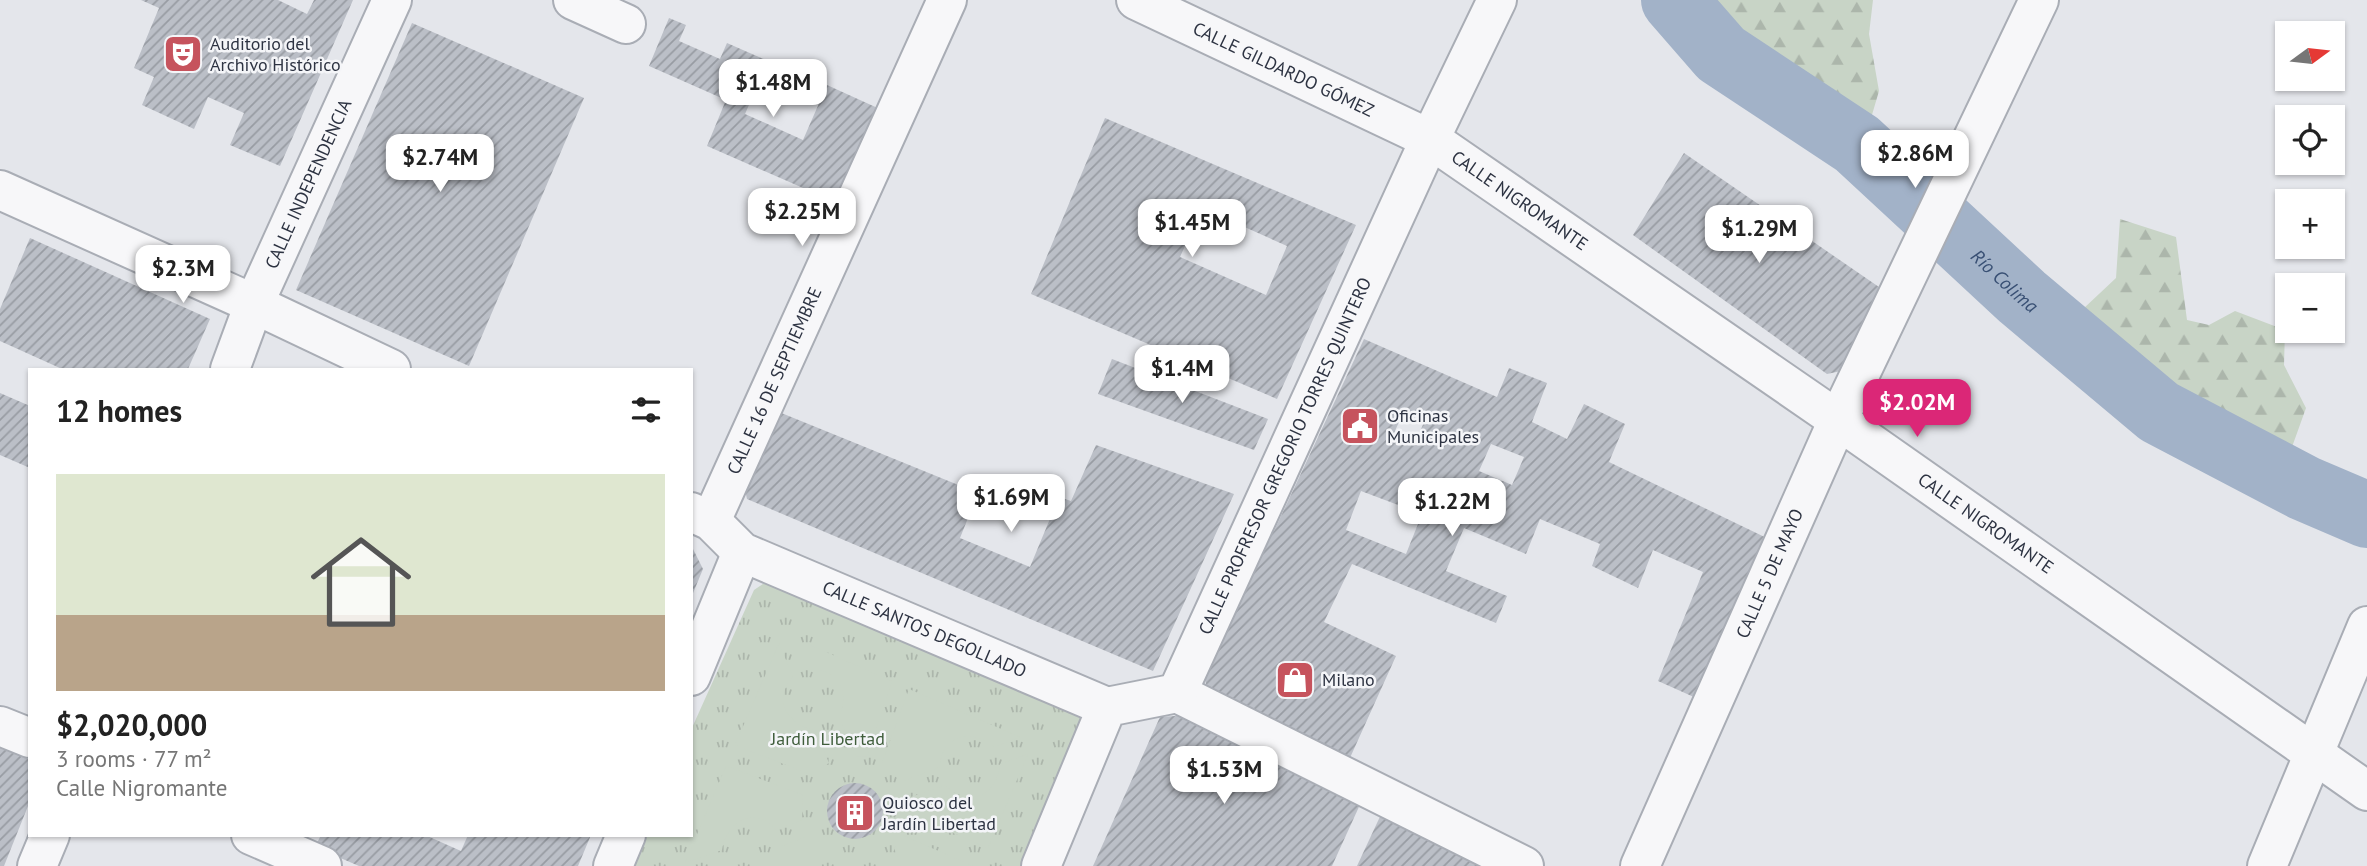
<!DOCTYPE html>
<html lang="en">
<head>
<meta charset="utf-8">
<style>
  :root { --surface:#fff; --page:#f2f2f2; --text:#222; --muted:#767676; --line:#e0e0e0; --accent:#db2777 }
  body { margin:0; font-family:"PT Sans",sans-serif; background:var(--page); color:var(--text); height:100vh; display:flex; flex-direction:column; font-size:26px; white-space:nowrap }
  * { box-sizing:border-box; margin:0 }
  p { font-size:23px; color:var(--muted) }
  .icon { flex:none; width:38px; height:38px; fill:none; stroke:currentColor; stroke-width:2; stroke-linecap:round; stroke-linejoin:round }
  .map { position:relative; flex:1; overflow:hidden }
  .side { position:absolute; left:28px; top:368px; width:665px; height:469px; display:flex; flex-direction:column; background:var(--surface); border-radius:0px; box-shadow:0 2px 5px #0004 }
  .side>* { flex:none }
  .needle { width:46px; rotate:75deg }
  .buttons { position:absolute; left:2275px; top:21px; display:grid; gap:14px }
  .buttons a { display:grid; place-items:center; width:70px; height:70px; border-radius:0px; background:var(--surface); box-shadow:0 2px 5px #0004; font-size:35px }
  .price { position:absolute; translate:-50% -60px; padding:0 16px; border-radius:14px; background:#fff; color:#222; font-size:23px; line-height:46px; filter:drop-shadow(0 2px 4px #0008) }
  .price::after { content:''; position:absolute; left:50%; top:42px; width:21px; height:16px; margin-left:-10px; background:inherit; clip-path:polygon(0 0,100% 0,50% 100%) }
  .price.current { background:var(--accent); color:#fff }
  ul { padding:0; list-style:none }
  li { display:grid; align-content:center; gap:14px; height:371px; padding:0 28px }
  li+li { border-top:2px solid var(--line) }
  li span { display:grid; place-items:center; height:217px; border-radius:0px; color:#555 }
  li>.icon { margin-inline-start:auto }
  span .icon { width:126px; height:126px; fill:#fffc; stroke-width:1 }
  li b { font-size:30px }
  h2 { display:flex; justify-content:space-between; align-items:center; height:84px; padding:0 28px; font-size:30px }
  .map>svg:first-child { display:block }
  .grass { fill:url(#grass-tufts) }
  .forest { fill:url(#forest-firs) }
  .garden { fill:#c8d4c6 }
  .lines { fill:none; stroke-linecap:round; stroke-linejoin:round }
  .river { stroke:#a2b2c8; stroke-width:66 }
  .building { fill:url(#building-hatch); fill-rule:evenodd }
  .minor-casing { stroke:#a9adb5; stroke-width:42 }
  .minor { stroke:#f7f7f9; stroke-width:38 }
  .labels { text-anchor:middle; stroke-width:5; stroke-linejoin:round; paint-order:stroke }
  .poi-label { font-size:18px; fill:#2d3342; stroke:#f4f5f8; text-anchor:start }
  .street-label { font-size:18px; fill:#2d3342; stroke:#f4f5f8 }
  .park-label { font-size:18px; fill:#3f5d3b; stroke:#f4f5f8 }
  .water-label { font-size:19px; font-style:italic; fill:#395074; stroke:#f4f5f8 }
</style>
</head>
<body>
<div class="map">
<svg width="2367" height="866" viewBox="0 0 2367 866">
  <defs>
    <pattern id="grass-tufts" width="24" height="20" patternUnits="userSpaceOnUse" patternTransform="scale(1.75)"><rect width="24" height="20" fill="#c8d4c6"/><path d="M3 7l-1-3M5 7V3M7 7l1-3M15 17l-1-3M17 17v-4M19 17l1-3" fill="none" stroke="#acb6ab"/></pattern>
    <pattern id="forest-firs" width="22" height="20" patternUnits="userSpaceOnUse" patternTransform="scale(1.75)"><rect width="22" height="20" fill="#c8d4c6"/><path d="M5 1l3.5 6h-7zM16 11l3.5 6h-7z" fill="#acb6ab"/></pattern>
    <pattern id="building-hatch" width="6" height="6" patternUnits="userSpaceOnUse" patternTransform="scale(1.75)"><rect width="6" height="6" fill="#bbbfc7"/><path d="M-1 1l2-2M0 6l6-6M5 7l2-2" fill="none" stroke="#989ca3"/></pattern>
  </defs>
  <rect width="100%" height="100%" fill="#e4e6eb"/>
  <!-- grass -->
  <polygon class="grass" points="766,582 1077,707 1086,724 1026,866 630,866 644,835 691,835 691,730 754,590"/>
  <!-- forest -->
  <g class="forest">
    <polygon points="1710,0 1873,0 1869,34 1879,91 1869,125 1729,25"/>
    <polygon points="2120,219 2176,237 2187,320 2209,325 2235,311 2285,330 2284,365 2306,408 2292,447 2172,401 2083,309 2116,278"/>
  </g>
  <!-- garden -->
  <g class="garden">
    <path d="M779,643L793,677C772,699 788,726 815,730L829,763L820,768L814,776L735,745Z"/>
    <path d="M810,645L892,681L867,757L856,756L839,717C848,697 843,675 820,670Z"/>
    <path d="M909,689L1020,737L994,747C972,727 941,736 940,767L901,782L882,763Z"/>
    <path d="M1028,754L988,848L909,814L908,798L945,785C968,809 997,796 1000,764Z"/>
    <path d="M726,766L803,795L802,820L776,830C755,804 727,821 722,850L685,863Z"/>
    <polygon points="902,835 973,866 901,866 894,848"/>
    <polygon points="808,836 825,856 821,866 777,866 782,854 782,846"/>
  </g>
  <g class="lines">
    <!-- river -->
    <path class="river" id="s1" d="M1674,0L1721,54L1857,144L2022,297L2159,412L2304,488L2367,515"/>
  </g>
  <!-- building -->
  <g class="building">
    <polygon points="141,0 278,0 307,14 314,0 353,0 280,166 230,145 244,113 208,97 194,129 142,105 154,77 134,68 159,8"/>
    <polygon points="669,18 686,25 679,41 720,59 727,43 768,61 745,114 803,140 827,85 882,110 842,205 707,146 726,100 649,66"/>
    <polygon points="412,23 584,98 469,366 296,290"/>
    <path d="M1105,118L1356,225L1277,399L1031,294ZM1202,208L1287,246L1266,295L1180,257Z"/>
    <polygon points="1684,153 1879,287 1841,371 1827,374 1633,235"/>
    <polygon points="30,238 210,319 188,369 62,369 0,341 0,309"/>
    <path d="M1364,339L1497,397L1509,368L1547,383L1532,422L1567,439L1584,404L1625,424L1609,462L1775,542L1705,702L1658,681L1703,572L1653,550L1638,588L1592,566L1600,544L1540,519L1526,554L1464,528L1446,571L1507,596L1496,623L1352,564L1324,622L1396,656L1349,760L1208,692L1202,668L1265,533L1274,531ZM1404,411L1425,420L1415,443L1394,433ZM1491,444L1524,457L1512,485L1479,471ZM1361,491L1422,514L1406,554L1346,530Z"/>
    <polygon points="1112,359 1268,419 1254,450 1098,394"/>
    <polygon points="0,393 30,406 30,468 0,455"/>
    <polygon points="774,410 978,493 960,538 1030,567 1059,497 1071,501 1096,445 1234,494 1153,671 747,499 743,481"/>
    <polygon points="691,545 703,569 691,598"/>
    <polygon points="1190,715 1363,798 1332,866 1093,866 1160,717"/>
    <polygon points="0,747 30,760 30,801 4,866 0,866"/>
    <circle cx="855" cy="811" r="28"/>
    <polygon points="1384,808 1506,866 1357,866"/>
    <polygon points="321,835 425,835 461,851 468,835 591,835 578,866 359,866 315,847"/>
  </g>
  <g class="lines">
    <!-- minor casing -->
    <g class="minor-casing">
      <g id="minor">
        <polyline points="573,0 626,24"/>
        <path id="s2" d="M1136,0L1430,139L1838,420L2367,791"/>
        <polyline points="0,190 254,304 391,369"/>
        <path id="s3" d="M230,369L254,304L392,0"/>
        <path id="s4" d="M691,512L711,521L742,552L1107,707"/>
        <path id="s5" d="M711,521L947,0"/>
        <polyline points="691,676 742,552"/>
        <polyline points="1177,693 1524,866"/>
        <polyline points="0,726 30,738"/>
        <polyline points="251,835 322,866"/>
        <polyline points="37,866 50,835"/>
        <polyline points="613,866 626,835"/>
        <path id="s6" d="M1041,866L1107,707L1177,693L1430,139L1497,0"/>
        <path id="s7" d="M1640,866L1838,420L2039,0"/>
        <polyline points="2267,866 2367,626"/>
      </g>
    </g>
    <!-- minor -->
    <use href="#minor" class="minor"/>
  </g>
  <!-- icons -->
  <defs>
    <g id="theatre-square" transform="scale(2.0125)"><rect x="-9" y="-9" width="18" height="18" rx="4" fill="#c6535d" stroke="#f4f5f8"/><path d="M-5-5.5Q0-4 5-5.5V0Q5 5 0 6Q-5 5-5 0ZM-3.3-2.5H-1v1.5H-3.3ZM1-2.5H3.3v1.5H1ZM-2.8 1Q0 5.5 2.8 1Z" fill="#fff"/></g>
    <g id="civic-square" transform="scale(2.0125)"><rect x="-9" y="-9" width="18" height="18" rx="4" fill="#c6535d" stroke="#f4f5f8"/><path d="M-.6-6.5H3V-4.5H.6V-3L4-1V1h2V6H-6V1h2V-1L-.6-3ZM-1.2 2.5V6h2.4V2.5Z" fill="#fff"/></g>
    <g id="shop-square" transform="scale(2.0125)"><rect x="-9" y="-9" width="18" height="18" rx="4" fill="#c6535d" stroke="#f4f5f8"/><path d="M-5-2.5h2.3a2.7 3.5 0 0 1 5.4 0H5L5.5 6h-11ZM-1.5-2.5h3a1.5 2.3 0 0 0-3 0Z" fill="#fff"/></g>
    <g id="building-square" transform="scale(2.0125)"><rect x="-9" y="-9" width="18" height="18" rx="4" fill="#c6535d" stroke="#f4f5f8"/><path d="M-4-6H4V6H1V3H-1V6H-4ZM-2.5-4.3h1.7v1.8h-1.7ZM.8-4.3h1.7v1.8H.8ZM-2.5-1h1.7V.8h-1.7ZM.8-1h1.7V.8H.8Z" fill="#fff"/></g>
  </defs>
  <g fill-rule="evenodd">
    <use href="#theatre-square" x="183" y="54"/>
    <use href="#civic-square" x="1360" y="426"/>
    <use href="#shop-square" x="1295" y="680"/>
    <use href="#building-square" x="855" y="813"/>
  </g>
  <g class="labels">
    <!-- poi labels -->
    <g class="poi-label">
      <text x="210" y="50">Auditorio del<tspan x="210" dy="21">Archivo Histórico</tspan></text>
      <text x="1387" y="422">Oficinas<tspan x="1387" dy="21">Municipales</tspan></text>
      <text x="1322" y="686">Milano</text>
      <text x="882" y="809">Quiosco del<tspan x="882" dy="21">Jardín Libertad</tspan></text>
    </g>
    <!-- street labels -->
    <g class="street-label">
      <text dy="6" stroke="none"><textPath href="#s2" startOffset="163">CALLE GILDARDO GÓMEZ</textPath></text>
      <text dy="6" stroke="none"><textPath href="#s3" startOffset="201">CALLE INDEPENDENCIA</textPath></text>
      <text dy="6" stroke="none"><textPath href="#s2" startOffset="434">CALLE NIGROMANTE</textPath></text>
      <text dy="6" stroke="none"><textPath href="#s5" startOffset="154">CALLE 16 DE SEPTIEMBRE</textPath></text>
      <text dy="6" stroke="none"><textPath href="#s6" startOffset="504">CALLE PROFRESOR GREGORIO TORRES QUINTERO</textPath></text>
      <text dy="6" stroke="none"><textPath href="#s2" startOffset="1001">CALLE NIGROMANTE</textPath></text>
      <text dy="6" stroke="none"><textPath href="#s7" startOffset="320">CALLE 5 DE MAYO</textPath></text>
      <text dy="6" stroke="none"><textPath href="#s4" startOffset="264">CALLE SANTOS DEGOLLADO</textPath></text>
    </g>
    <!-- park labels -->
    <g class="park-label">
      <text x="828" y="745">Jardín Libertad</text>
    </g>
    <!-- water labels -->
    <g class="water-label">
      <text dy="7" stroke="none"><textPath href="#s1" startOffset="436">Río Colima</textPath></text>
    </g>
  </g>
</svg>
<div class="buttons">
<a><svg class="needle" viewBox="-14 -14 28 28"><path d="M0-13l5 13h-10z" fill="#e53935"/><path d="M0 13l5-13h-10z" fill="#767676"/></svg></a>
<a><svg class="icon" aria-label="locate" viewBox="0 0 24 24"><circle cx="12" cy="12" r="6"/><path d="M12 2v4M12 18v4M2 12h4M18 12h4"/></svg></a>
<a>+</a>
<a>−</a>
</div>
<b class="price" style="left:773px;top:119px">$1.48M</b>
<b class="price" style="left:1915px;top:190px">$2.86M</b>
<b class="price" style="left:440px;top:194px">$2.74M</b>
<b class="price" style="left:802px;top:248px">$2.25M</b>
<b class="price" style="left:1192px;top:259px">$1.45M</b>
<b class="price" style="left:1759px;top:265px">$1.29M</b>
<b class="price" style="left:183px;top:305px">$2.3M</b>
<b class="price" style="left:1182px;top:405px">$1.4M</b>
<b class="price current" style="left:1917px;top:439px">$2.02M</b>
<b class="price" style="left:1011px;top:534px">$1.69M</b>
<b class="price" style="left:1452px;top:538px">$1.22M</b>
<b class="price" style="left:1224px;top:806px">$1.53M</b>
<section class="side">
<h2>12 homes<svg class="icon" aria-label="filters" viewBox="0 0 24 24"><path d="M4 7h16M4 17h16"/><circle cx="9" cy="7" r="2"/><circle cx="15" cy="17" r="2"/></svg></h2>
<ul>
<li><span style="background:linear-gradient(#dfe7d0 65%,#b9a48a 0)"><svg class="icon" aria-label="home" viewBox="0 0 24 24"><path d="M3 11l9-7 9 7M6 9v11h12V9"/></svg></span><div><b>$2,020,000</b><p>3 rooms · 77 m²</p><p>Calle Nigromante</p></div></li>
</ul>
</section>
</div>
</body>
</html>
